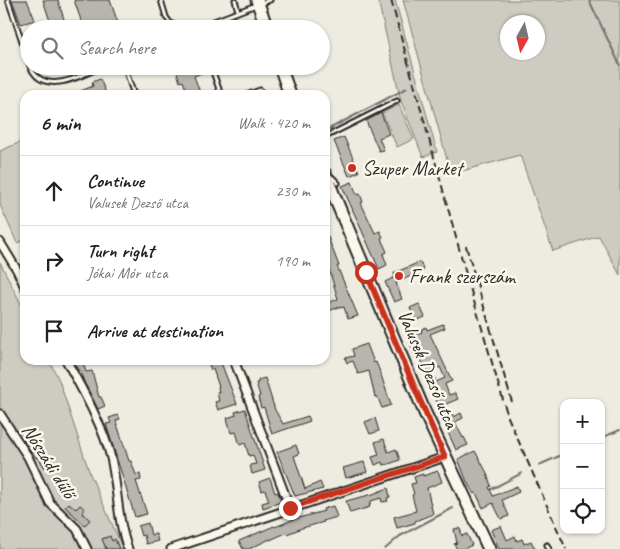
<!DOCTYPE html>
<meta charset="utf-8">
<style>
body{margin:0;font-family:Caveat,sans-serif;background:#f6f6f6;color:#222}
.controls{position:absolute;right:15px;bottom:15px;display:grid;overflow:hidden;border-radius:10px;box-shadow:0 1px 4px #0004}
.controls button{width:45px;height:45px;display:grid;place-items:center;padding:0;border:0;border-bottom:1px solid #e0e0e0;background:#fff;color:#222;font:25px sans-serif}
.compass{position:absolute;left:500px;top:15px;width:45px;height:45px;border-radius:50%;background:#fff;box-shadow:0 1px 4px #0004;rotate:188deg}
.stop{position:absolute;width:15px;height:15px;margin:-11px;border:4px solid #c8321e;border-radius:50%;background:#fff}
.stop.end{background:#c8321e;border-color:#fff;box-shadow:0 1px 5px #0008}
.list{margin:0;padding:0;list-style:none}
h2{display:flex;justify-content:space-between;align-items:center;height:65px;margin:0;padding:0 20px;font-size:21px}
h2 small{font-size:16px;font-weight:400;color:#767676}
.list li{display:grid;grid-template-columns:32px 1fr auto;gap:15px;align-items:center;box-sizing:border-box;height:70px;padding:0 20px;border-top:1px solid #e0e0e0}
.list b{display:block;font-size:19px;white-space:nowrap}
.list p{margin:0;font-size:16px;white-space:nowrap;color:#767676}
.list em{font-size:16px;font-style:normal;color:#767676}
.icon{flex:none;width:28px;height:28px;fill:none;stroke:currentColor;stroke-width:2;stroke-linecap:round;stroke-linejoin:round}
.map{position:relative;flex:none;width:620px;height:549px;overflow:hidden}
.search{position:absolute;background:#fff;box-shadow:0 1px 4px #0004;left:20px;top:20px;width:310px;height:55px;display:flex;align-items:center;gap:12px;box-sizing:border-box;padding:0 18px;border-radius:28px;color:#767676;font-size:19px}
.panel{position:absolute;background:#fff;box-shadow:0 1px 4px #0004;left:20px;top:90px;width:310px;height:275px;border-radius:15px}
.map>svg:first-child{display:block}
.green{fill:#cecbc2;stroke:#7c7b76;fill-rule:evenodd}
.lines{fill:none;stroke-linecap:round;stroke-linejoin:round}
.stream{stroke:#74726e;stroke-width:2}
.building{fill:#b8b5ae;stroke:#2b2b2b}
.service-casing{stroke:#2b2b2b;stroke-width:7}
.minor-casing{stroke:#2b2b2b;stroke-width:11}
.primary-casing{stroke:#2b2b2b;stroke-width:15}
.service{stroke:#fbf7ec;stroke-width:3}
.minor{stroke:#fbf7ec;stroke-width:7}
.primary{stroke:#fbf7ec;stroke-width:11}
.rail{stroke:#2b2b2b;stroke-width:2;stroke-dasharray:8 4;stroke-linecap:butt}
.route{stroke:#c8321e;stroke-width:6}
.poi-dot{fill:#c8321e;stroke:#fbf7ec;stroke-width:2}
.labels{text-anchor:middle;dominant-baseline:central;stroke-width:5;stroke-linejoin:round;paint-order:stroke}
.poi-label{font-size:20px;fill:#2b2b2b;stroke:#fbf7ec;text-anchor:start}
.street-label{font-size:20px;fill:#2b2b2b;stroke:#fbf7ec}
</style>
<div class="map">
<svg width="620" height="549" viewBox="0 0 620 549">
<rect width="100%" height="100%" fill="#eeebe0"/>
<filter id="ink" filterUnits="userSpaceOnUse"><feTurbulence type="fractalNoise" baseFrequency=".02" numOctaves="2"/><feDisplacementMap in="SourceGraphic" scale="10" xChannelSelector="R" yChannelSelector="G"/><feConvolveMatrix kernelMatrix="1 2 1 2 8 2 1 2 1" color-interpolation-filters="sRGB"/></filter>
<g filter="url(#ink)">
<path class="green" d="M 378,0 L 395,0 L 437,152 L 423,157 L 401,101 Z
M 403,0 L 620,0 L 620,275 L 599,236 L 553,251 L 520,155 L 451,174 ZM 508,22 L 538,22 L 538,52 L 508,52 Z
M 399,105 L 414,139 L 397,147 L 382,113 Z
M 25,140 L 25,240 L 17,243 L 0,205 L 0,151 Z
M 0,262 L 25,312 L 25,360 L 49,360 L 59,380 L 90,474 L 123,549 L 0,549 Z"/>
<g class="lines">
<path class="stream" d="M 589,0 L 620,65
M 325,131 L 407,88
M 601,438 L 620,430
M 539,465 L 564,454
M 488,491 L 522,473
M 385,549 L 400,536 L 453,508"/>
</g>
<path class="building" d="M 12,0 L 27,0 L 35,20 L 21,24 Z
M 43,0 L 58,0 L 67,29 L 30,29 L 50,21 Z
M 74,0 L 110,0 L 120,29 L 84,29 Z
M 175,66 L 202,66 L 204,72 L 194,76 L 201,95 L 188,95 L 183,81 L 180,82 Z
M 100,79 L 107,95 L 71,95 L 93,86 L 92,82 Z
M 381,113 L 389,134 L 379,138 L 384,150 L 379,151 L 366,121 Z
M 344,137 L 359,172 L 349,176 L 334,141 Z
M 352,182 L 357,195 L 360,194 L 363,202 L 361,203 L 375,233 L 380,231 L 383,237 L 381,238 L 387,252 L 383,254 L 387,265 L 379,269 L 342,186 Z
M 325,232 L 326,232 L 339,266 L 337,266 L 358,316 L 348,319 L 344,307 L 340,308 L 340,307 L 325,312 L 325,304 L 338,299 L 329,269 L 326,270 L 325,267 Z
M 420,262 L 424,270 L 396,283 L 402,299 L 394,302 L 385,282 L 395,277 L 394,273 Z
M 419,304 L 425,317 L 416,321 L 410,308 Z
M 443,324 L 445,328 L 430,334 L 452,381 L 445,384 L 449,395 L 455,393 L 458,399 L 439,407 L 432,390 L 430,391 L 426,382 L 434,377 L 436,382 L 445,378 L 440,367 L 428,373 L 420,358 L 417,360 L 409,341 L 413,339 L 411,336 L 422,332 L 421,330 L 426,327 L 427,330 Z
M 367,344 L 373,360 L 374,363 L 376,362 L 380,372 L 391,405 L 382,408 L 377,396 L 375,397 L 369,371 L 358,374 L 353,361 L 347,363 L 345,358 L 354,356 L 352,349 Z
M 78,360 L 82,360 L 86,372 L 92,371 L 99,397 L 101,397 L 105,406 L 98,409 L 84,382 L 80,370 L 78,370 L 76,367 L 74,361 Z
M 213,360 L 220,360 L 237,404 L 218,410 L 215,402 L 219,401 L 217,392 L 219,392 L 218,387 L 219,387 L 213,369 L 211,370 L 208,362 Z
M 265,378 L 275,410 L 283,424 L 308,416 L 310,421 L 272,434 L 264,407 L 261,408 L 258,397 L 260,396 L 256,383 L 259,382 L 258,380 Z
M 245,409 L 265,470 L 252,474 L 250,465 L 256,464 L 253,455 L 249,456 L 245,443 L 240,445 L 236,432 L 231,433 L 227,418 L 236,415 L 235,412 Z
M 461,413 L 463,418 L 455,422 L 463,438 L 464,437 L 468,445 L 456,450 L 442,419 L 452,414 L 454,417 Z
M 118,415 L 120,419 L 116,421 L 129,461 L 131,461 L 136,475 L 140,474 L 141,480 L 136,481 L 147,514 L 135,517 L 106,424 L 111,423 L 109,418 Z
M 375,418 L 379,431 L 370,434 L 365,422 Z
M 26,437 L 36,451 L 38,449 L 45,459 L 50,455 L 54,462 L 45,468 L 38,457 L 36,458 L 23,440 Z
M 384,439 L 388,452 L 396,449 L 400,460 L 389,464 L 383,465 L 382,462 L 375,465 L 372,457 L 379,455 L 375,442 Z
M 296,445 L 299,454 L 294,456 L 305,489 L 320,482 L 323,489 L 295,496 L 277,452 Z
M 475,451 L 487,473 L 491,486 L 489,487 L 493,496 L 517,486 L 519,492 L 502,500 L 509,516 L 501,519 L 493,503 L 483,508 L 476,493 L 474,494 L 467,482 L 458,459 Z
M 364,462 L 367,472 L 346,478 L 343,468 Z
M 438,471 L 442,482 L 427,488 L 433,514 L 415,521 L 415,523 L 397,528 L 394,517 L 416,511 L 412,495 L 414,494 L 411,484 L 416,483 L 414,477 L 423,474 L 423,476 Z
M 270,478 L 275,493 L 278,492 L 281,502 L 263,508 L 262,503 L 269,501 L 265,490 L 262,491 L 259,482 Z
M 388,488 L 390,497 L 387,498 L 388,501 L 382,502 L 381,498 L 371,501 L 371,503 L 369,504 L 370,507 L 350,513 L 346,501 L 373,494 Z
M 69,503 L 76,509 L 80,505 L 85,509 L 82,513 L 90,520 L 85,525 L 65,507 Z
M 333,506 L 337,517 L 323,521 L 324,522 L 302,528 L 287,534 L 286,533 L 270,540 L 270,539 L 249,549 L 243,549 L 239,541 L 274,526 L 275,527 L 292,520 L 324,511 L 323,509 Z
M 148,523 L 151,535 L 156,534 L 158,541 L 146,544 L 144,535 L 141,536 L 138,526 Z
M 501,526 L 507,540 L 515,536 L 517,541 L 522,539 L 524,544 L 531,541 L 535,549 L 499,549 L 491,530 Z
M 460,528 L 462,536 L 467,534 L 472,545 L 464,549 L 457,549 L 454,544 L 457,543 L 454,529 Z
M 110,536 L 112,541 L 115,539 L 119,549 L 106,549 L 102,539 Z"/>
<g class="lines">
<g class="service-casing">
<path id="service" d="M 8,0 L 29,62
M 161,0 L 166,17 L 171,24 C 179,28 189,25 198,27
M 235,0 L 238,11
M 262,3 L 270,0
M 193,29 L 256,5
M 30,66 C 43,98 83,75 103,66
M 124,66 L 134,95
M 211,66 L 221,95
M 246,95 L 260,90 L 261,95
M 325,137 L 397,101
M 332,177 L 338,183
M 547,545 L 549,549"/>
</g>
<g class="minor-casing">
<path id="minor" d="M 0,242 L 17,270 L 25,287
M 66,360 C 81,387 104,428 111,458 C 118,488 117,520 128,549
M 234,360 L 290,508
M 0,414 L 28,457 L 50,503 L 77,529 L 87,549
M 171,549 L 445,457"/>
</g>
<g class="primary-casing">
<path id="primary" d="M 257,0 L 267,29
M 280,66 L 290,95
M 325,174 L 425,413 L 489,549"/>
</g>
<use href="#service" class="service"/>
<use href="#minor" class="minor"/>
<use href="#primary" class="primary"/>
<path class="rail" d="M 391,0 L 466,274 L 508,417 L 566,549
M 466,246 L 512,402"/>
</g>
</g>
<g class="lines" filter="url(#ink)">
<path class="route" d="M 290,508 L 445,457 L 416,391 L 366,272"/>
</g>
<g class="poi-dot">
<circle cx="352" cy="168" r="5"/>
<circle cx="399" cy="276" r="5"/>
</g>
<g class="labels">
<g class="poi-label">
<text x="362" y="168">Szuper Market</text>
<text x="409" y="276">Frank szerszám</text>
</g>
<g class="street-label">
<text transform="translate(428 369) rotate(67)">Valusek Dezső utca</text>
<text transform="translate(49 461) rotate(58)">Nószádi dűlő</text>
</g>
</g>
</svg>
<div class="controls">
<button>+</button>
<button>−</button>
<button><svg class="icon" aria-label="locate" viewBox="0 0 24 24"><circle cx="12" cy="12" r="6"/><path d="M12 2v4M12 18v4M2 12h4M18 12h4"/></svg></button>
</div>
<svg class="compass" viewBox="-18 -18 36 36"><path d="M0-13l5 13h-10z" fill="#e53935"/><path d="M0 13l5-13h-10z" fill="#767676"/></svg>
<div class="stop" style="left:366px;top:272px"></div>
<div class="stop end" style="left:290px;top:508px"></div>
<div class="search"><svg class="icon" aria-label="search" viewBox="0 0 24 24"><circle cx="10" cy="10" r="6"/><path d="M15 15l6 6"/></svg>Search here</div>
<section class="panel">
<h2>6 min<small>Walk · 420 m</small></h2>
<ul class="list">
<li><svg class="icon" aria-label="ahead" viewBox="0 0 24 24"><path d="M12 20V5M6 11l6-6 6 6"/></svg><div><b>Continue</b><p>Valusek Dezső utca</p></div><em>230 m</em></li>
<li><svg class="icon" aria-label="right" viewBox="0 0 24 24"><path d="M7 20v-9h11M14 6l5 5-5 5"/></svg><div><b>Turn right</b><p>Jókai Mór utca</p></div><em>190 m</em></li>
<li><svg class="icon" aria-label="arrive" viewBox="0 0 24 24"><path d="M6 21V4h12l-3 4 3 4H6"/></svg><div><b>Arrive at destination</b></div></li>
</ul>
</section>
</div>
